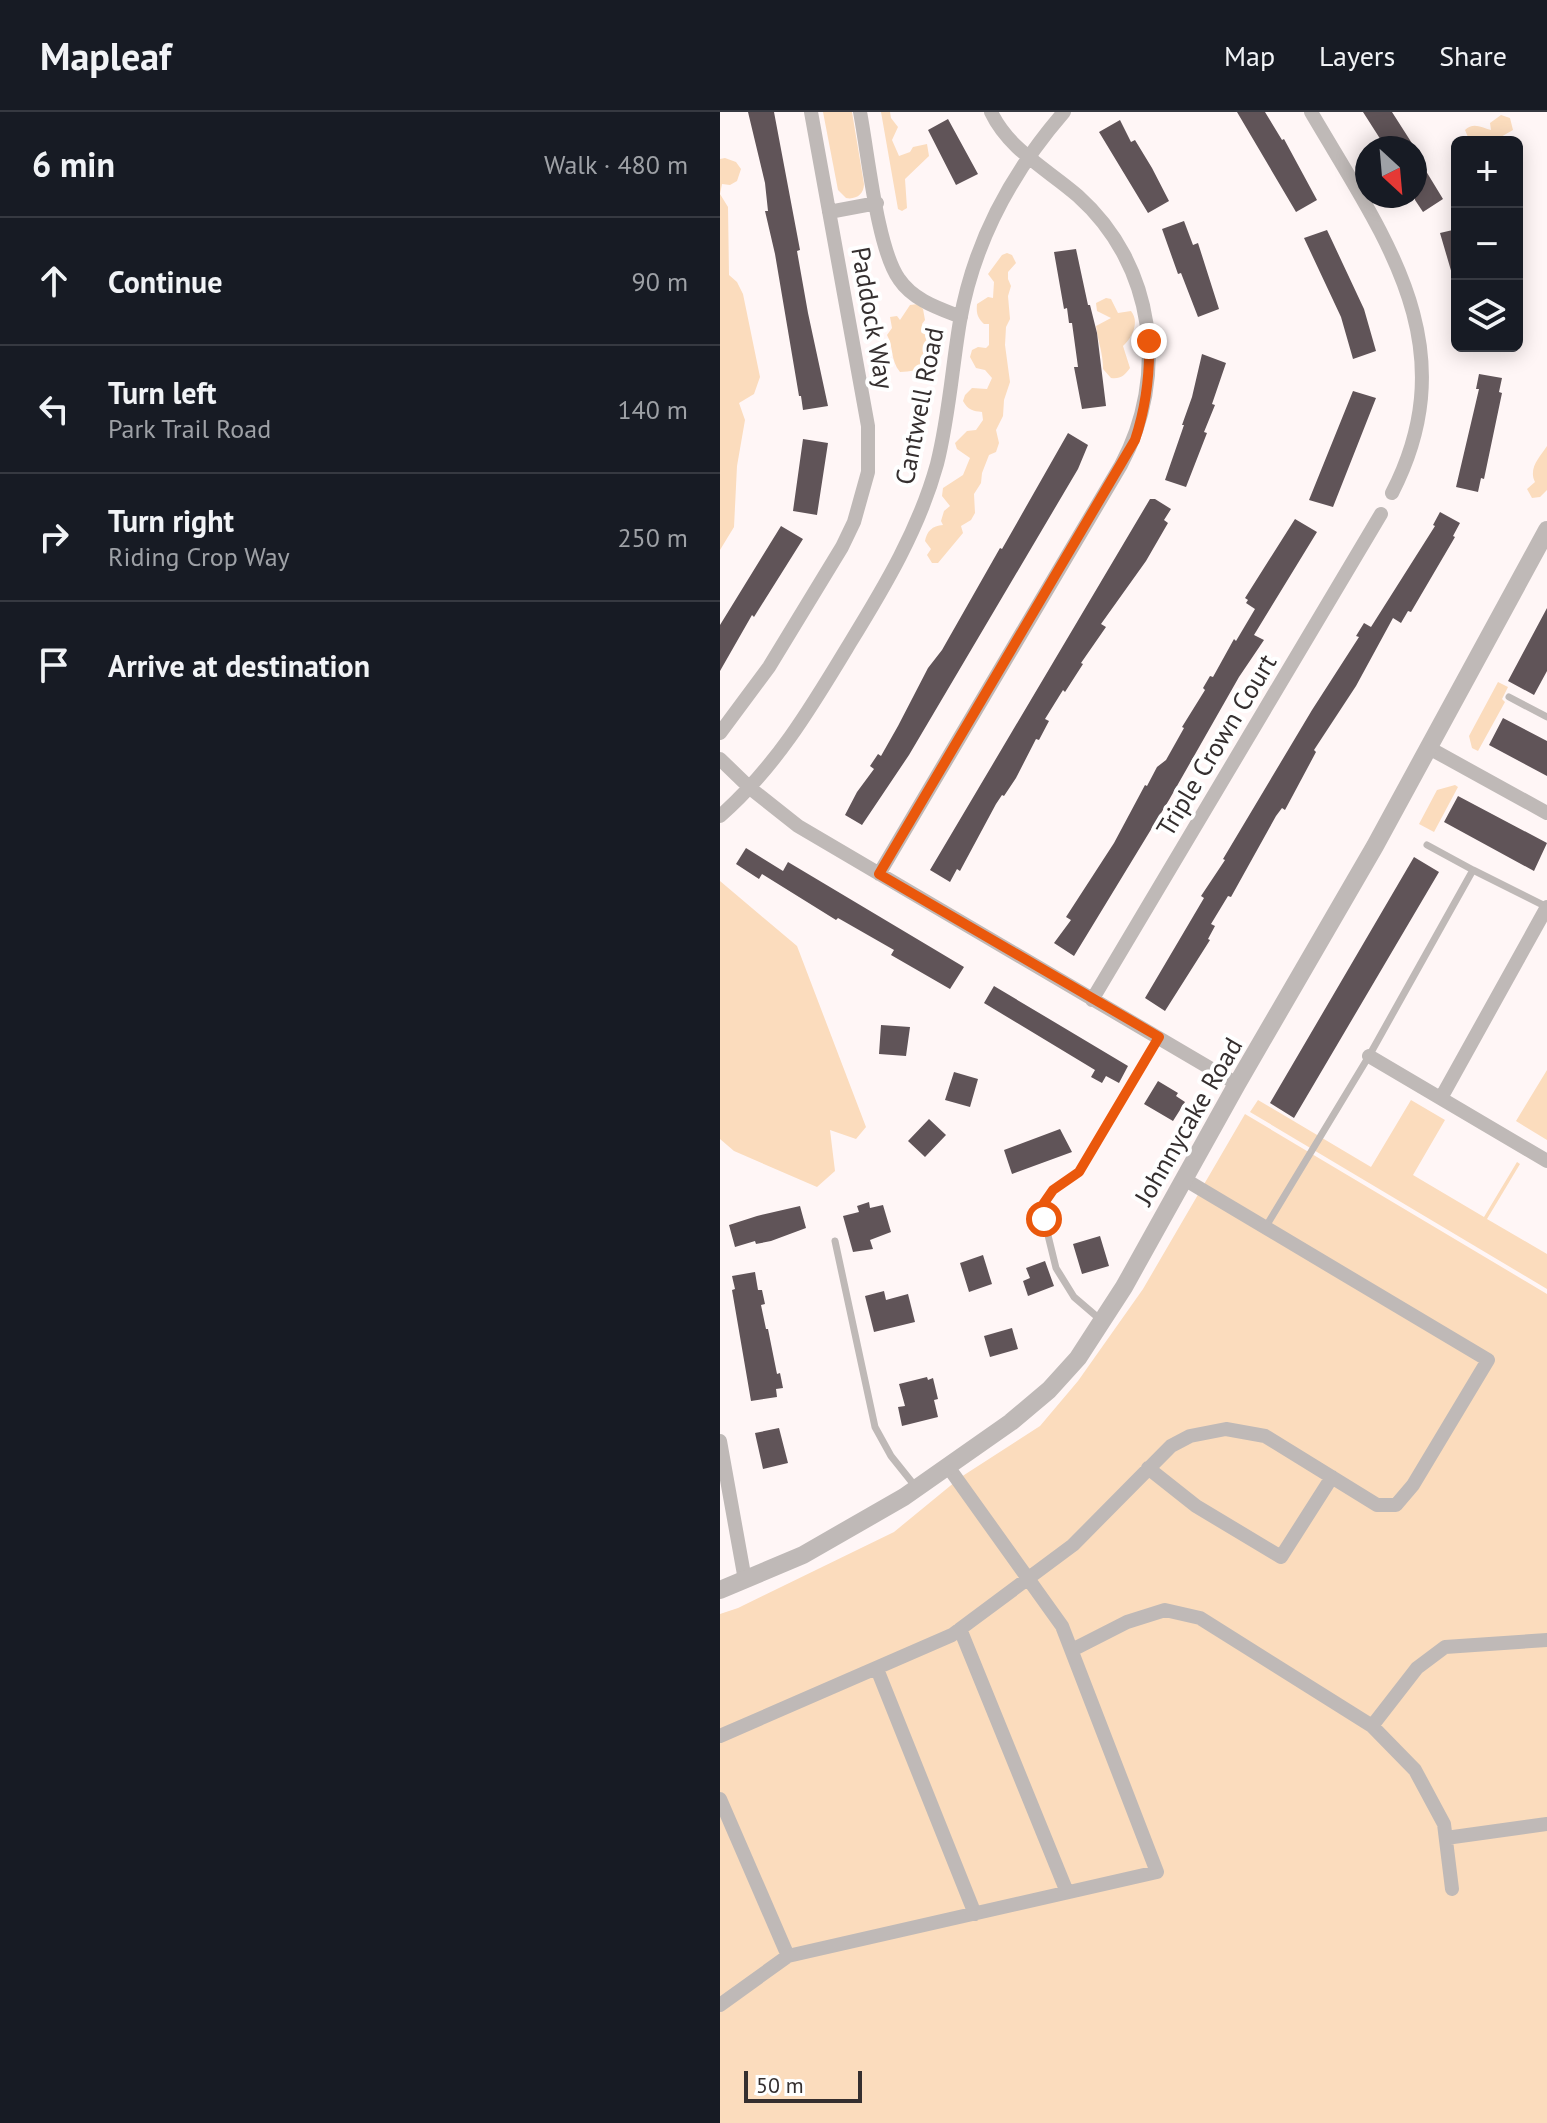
<!DOCTYPE html>
<meta charset="utf-8">
<style>
body{margin:0;font-family:"PT Sans",sans-serif;background:#242831;color:#f1f3f6}
.controls{position:absolute;right:24px;top:24px;display:grid;overflow:hidden;border-radius:12px;box-shadow:0 4px 20px #0003}
.controls button{width:72px;height:72px;display:grid;place-items:center;padding:0;border:0;border-bottom:2px solid #363941;background:#171b24;color:#f1f3f6;font:40px sans-serif}
.compass{position:absolute;left:635px;top:24px;width:72px;height:72px;border-radius:50%;background:#171b24;box-shadow:0 4px 20px #0003;rotate:154deg}
.scale{position:absolute;left:24px;bottom:20px;width:118px;box-sizing:border-box;padding-left:8px;border:4px solid #352f2f;border-top:0;font-size:22px;line-height:28px;white-space:nowrap;color:#352f2f;-webkit-text-stroke:6px #fff;paint-order:stroke}
.stop{position:absolute;width:24px;height:24px;margin:-18px;border:6px solid #ea580c;border-radius:50%;background:#fff}
.stop.end{background:#ea580c;border-color:#fff;box-shadow:0 2px 8px #0008}
.list{margin:0;padding:0;list-style:none}
h2{display:flex;justify-content:space-between;align-items:center;height:104px;margin:0;padding:0 32px;font-size:34px}
h2 small{font-size:26px;font-weight:400;color:#9ea1a6}
.list li{display:grid;grid-template-columns:52px 1fr auto;gap:24px;align-items:center;box-sizing:border-box;height:128px;padding:0 32px;border-top:2px solid #363941}
.list b{display:block;font-size:30px;white-space:nowrap}
.list p{margin:0;font-size:26px;white-space:nowrap;color:#9ea1a6}
.list em{font-size:26px;font-style:normal;color:#9ea1a6}
.icon{flex:none;width:44px;height:44px;fill:none;stroke:currentColor;stroke-width:2;stroke-linecap:round;stroke-linejoin:round}
.map{position:relative;flex:none;width:827px;height:2011px;overflow:hidden}
header{display:flex;align-items:center;gap:48px;box-sizing:border-box;height:112px;padding:0 40px;background:#171b24;border-bottom:2px solid #363941}
header strong{font-size:38px}
nav{display:flex;gap:44px;margin-inline-start:auto;font-size:28px}
main{display:flex}
aside{flex:1;background:#171b24}
.map>svg:first-child{display:block}
.green{fill:#fbdcbd}
.building{fill:#605458}
.lines{fill:none;stroke-linecap:round;stroke-linejoin:round}
.service{stroke:#bfb9b7;stroke-width:7}
.minor{stroke:#bfb9b7;stroke-width:14}
.tertiary{stroke:#bfb9b7;stroke-width:18}
.route{stroke:#ea580c;stroke-width:10}
.labels{text-anchor:middle;dominant-baseline:central;stroke-width:8;stroke-linejoin:round;paint-order:stroke}
.street-label{font-size:26px;fill:#352f2f;stroke:#fff}
</style>
<header>
<strong>Mapleaf</strong>
<nav><a>Map</a><a>Layers</a><a>Share</a></nav>
</header>
<main>
<aside>
<h2>6 min<small>Walk · 480 m</small></h2>
<ul class="list">
<li><svg class="icon" aria-label="ahead" viewBox="0 0 24 24"><path d="M12 20V5M6 11l6-6 6 6"/></svg><div><b>Continue</b></div><em>90 m</em></li>
<li><svg class="icon" aria-label="left" viewBox="0 0 24 24"><path d="M17 20v-9H6M10 6l-5 5 5 5"/></svg><div><b>Turn left</b><p>Park Trail Road</p></div><em>140 m</em></li>
<li><svg class="icon" aria-label="right" viewBox="0 0 24 24"><path d="M7 20v-9h11M14 6l5 5-5 5"/></svg><div><b>Turn right</b><p>Riding Crop Way</p></div><em>250 m</em></li>
<li><svg class="icon" aria-label="arrive" viewBox="0 0 24 24"><path d="M6 21V4h12l-3 4 3 4H6"/></svg><div><b>Arrive at destination</b></div></li>
</ul>
</aside>
<div class="map">
<svg width="827" height="2011" viewBox="0 0 827 2011">
<rect width="100%" height="100%" fill="#fff6f6"/>
<path class="green" d="M 103,0 L 132,0 L 144,72 C 144,82 136,88 126,86 L 118,78 Z
M 161,0 L 170,0 L 171,6 L 178,15 L 172,28 L 179,44 L 190,40 L 193,35 L 207,32 L 209,44 L 185,67 L 187,96 L 182,99 L 178,97 Z
M 781,3 L 790,6 L 793,18 L 779,26 L 778,30 L 750,30 L 745,18 C 753,10 761,15 771,18 L 770,11 Z
M 5,46 L 16,50 L 21,57 L 17,69 L 10,73 L 2,72 L 0,82 L 8,95 L 9,163 L 17,170 L 23,182 L 40,265 L 34,282 L 19,291 L 25,308 L 17,354 L 14,415 L 0,438 L 0,47 Z
M 287,141 L 292,143 L 296,151 L 288,160 L 288,167 L 291,174 L 288,184 L 290,207 L 286,215 L 285,233 L 290,270 L 284,288 L 283,304 L 276,318 L 279,331 L 276,340 L 269,343 L 262,361 L 261,371 L 254,382 L 255,401 L 251,408 L 241,414 L 243,421 L 218,451 L 212,451 L 207,443 L 211,437 L 205,429 C 207,419 212,414 223,413 L 221,409 L 224,399 L 230,394 L 222,384 L 223,376 L 243,363 L 250,346 L 237,337 L 235,331 L 247,319 L 256,318 L 263,308 L 262,300 C 253,299 248,298 243,289 L 245,283 L 252,276 L 267,277 L 272,266 L 265,258 L 256,256 L 250,245 L 252,238 L 258,235 L 266,236 L 269,233 L 269,212 L 264,212 C 258,206 256,202 257,192 L 268,185 L 273,186 L 274,170 L 268,162 L 282,143 Z
M 386,186 L 391,187 L 398,201 L 411,199 C 420,210 412,226 403,234 L 410,256 C 404,264 401,267 391,266 L 383,257 C 383,241 378,230 376,214 L 391,206 L 377,199 L 376,191 Z
M 198,192 L 203,197 L 205,208 L 202,212 L 208,234 L 204,241 L 205,250 C 197,260 191,259 180,260 C 170,248 174,235 167,223 L 172,216 L 170,205 L 177,204 L 180,208 L 190,193 Z
M 827,334 L 827,378 L 820,385 L 812,386 L 807,377 L 815,370 C 808,356 820,345 827,334 Z
M 778,570 L 788,575 L 782,587 L 785,590 L 758,639 L 752,636 L 749,624 Z
M 735,673 L 738,675 L 714,720 L 699,712 L 717,678 Z
M 0,769 L 77,834 L 146,1015 L 136,1027 L 110,1018 L 115,1059 L 97,1075 L 14,1039 L 0,1027 Z
M 827,958 L 827,1028 L 796,1009 Z
M 538,988 L 651,1055 L 691,988 L 725,1008 L 693,1063 L 764,1105 L 797,1050 L 800,1052 L 767,1107 L 827,1142 L 827,1177 L 530,1000 Z
M 525,1002 L 827,1182 L 827,2011 L 0,2011 L 0,1502 L 18,1496 L 174,1420 L 241,1365 L 320,1314 L 358,1269 L 423,1177 Z"/>
<path class="building" d="M 28,0 L 54,0 L 80,138 L 77,139 L 88,201 L 108,294 L 83,298 L 81,284 L 79,284 L 55,142 L 45,99 L 48,99 L 45,71 Z
M 517,0 L 545,0 L 562,28 L 564,27 L 597,88 L 576,100 Z
M 643,0 L 672,0 L 695,36 L 666,36 Z
M 228,7 L 258,62 L 236,73 L 208,18 Z
M 400,8 L 411,30 L 415,28 L 432,56 L 449,89 L 428,101 L 379,20 Z
M 695,41 L 723,87 L 703,100 L 695,88 Z
M 464,109 L 473,133 L 478,131 L 499,197 L 478,205 L 461,161 L 458,162 L 442,117 Z
M 737,117 L 737,161 L 732,162 L 720,121 Z
M 607,118 L 644,197 L 656,239 L 633,247 L 621,205 L 584,126 Z
M 356,137 L 368,193 L 370,193 L 377,221 L 386,294 L 362,297 L 354,255 L 358,255 L 352,211 L 349,211 L 347,196 L 344,197 L 334,140 Z
M 482,242 L 506,251 L 492,292 L 495,293 L 484,320 L 487,321 L 466,375 L 445,368 L 464,313 L 462,313 L 472,285 Z
M 759,262 L 782,266 L 779,280 L 782,281 L 764,367 L 761,366 L 758,380 L 736,375 L 759,277 L 756,277 Z
M 633,279 L 656,286 L 613,395 L 589,388 Z
M 348,321 L 368,333 L 358,357 L 189,643 L 142,713 L 125,703 L 137,680 L 154,657 L 150,654 L 158,642 L 161,644 L 178,614 L 208,556 L 222,538 L 280,436 L 282,437 Z
M 83,327 L 108,331 L 97,403 L 73,399 Z
M 430,387 L 435,387 L 451,397 L 444,408 L 448,411 L 426,449 L 381,512 L 386,515 L 361,551 L 363,552 L 345,580 L 343,578 L 325,607 L 329,609 L 319,628 L 316,627 L 296,666 L 284,684 L 282,683 L 276,692 L 240,759 L 237,757 L 230,770 L 210,758 Z
M 720,400 L 740,411 L 733,424 L 735,425 L 691,500 L 688,499 L 681,511 L 673,506 L 636,574 L 594,638 L 596,640 L 565,698 L 562,696 L 556,704 L 511,785 L 508,784 L 491,812 L 495,814 L 488,827 L 490,828 L 445,899 L 425,886 L 484,786 L 481,784 L 505,748 L 503,747 L 592,598 L 639,525 L 636,524 L 644,511 L 651,515 L 715,414 L 713,413 Z
M 575,407 L 597,420 L 534,523 L 544,528 L 519,565 L 449,688 L 354,844 L 334,831 L 351,808 L 346,805 L 394,731 L 425,673 L 427,674 L 437,655 L 446,648 L 464,616 L 462,615 L 485,578 L 483,576 L 490,564 L 493,565 L 514,527 L 516,529 L 535,497 L 526,491 L 528,488 L 525,486 Z
M 61,414 L 83,427 L 34,505 L 32,503 L 0,559 L 0,513 Z
M 827,496 L 827,559 L 814,583 L 788,569 Z
M 783,606 L 827,629 L 827,664 L 769,633 Z
M 738,684 L 827,731 L 814,759 L 724,710 Z
M 26,736 L 63,759 L 68,750 L 244,855 L 230,877 L 171,843 L 174,838 L 118,806 L 116,808 L 42,762 L 39,767 L 16,752 Z
M 694,745 L 719,760 L 574,1006 L 550,991 Z
M 274,874 L 408,954 L 399,971 L 386,964 L 382,971 L 371,965 L 375,958 L 264,891 Z
M 161,913 L 190,915 L 186,944 L 159,942 Z
M 234,960 L 258,967 L 250,995 L 225,988 Z
M 438,969 L 458,981 L 456,984 L 465,990 L 453,1009 L 424,992 Z
M 209,1007 L 226,1023 L 205,1045 L 188,1029 Z
M 340,1017 L 352,1040 L 292,1062 L 284,1038 Z
M 149,1090 L 150,1096 L 163,1093 L 171,1120 L 150,1128 L 153,1137 L 133,1140 L 123,1104 L 139,1100 L 137,1094 Z
M 80,1094 L 86,1116 L 51,1129 L 36,1132 L 35,1129 L 15,1135 L 9,1113 L 37,1104 Z
M 380,1124 L 389,1154 L 362,1162 L 353,1132 Z
M 263,1143 L 272,1172 L 249,1180 L 240,1151 Z
M 325,1149 L 334,1174 L 308,1184 L 303,1169 L 310,1166 L 306,1156 Z
M 35,1160 L 38,1178 L 42,1178 L 45,1192 L 41,1193 L 46,1217 L 48,1217 L 57,1262 L 60,1261 L 63,1276 L 56,1277 L 57,1285 L 31,1289 L 12,1178 L 15,1177 L 12,1164 Z
M 164,1179 L 166,1188 L 188,1182 L 195,1210 L 154,1220 L 145,1184 Z
M 292,1216 L 298,1237 L 270,1245 L 264,1224 Z
M 207,1265 L 208,1268 L 213,1266 L 218,1287 L 214,1288 L 218,1305 L 182,1314 L 178,1295 L 185,1294 L 179,1272 Z
M 59,1316 L 68,1351 L 43,1357 L 35,1321 Z"/>
<g class="lines">
<path class="service" d="M 789,585 L 827,605
M 707,733 L 753,758
M 545,1116 L 649,944 L 753,758 L 827,795
M 115,1129 L 155,1315 L 171,1344 L 195,1374
M 382,1209 L 354,1185 L 336,1156 L 324,1107 L 324,1091 L 333,1078 L 359,1060 L 439,925"/>
<path class="minor" d="M 140,0 C 148,41 157,136 179,167 C 193,188 218,196 241,205
M 591,0 C 664,125 748,233 672,381
M 109,100 L 157,91
M 0,621 L 49,555 L 122,435 L 134,410 L 148,360 L 148,314 L 91,0
M 709,636 L 827,701
M 0,647 L 30,676 L 78,714 L 517,972
M 0,704 C 56,655 92,594 130,531 C 165,474 199,417 217,352 C 229,305 232,256 240,209 C 254,130 292,60 344,0
M 159,762 L 401,353 C 449,264 435,153 358,84 C 327,57 289,38 271,0
M 372,888 L 661,402
M 649,944 L 827,1049
M 721,986 L 827,795
M 0,1329 L 25,1468
M 428,1356 L 476,1394 L 561,1445 L 612,1365
M 240,1517 L 347,1780
M 352,1538 L 407,1510 L 445,1498 L 480,1506 L 652,1614 L 695,1658 L 724,1712 L 732,1777
M 157,1557 L 255,1802
M 652,1614 L 697,1556 L 725,1535 L 827,1528
M 0,1624 L 232,1523 L 353,1433 L 451,1334 L 470,1324 L 506,1317 L 545,1324 L 657,1393 L 676,1393 L 693,1373 L 768,1248 L 464,1067
M 0,1687 L 68,1844 L 437,1760 L 342,1514 L 229,1356
M 726,1726 L 827,1712
M 0,1893 L 68,1844"/>
<path class="tertiary" d="M 0,1478 L 83,1443 L 184,1385 L 291,1310 L 329,1278 L 358,1246 L 404,1175 L 517,972 L 655,734 L 827,418"/>
</g>
<g class="lines">
<path class="route" d="M 324,1107 L 324,1091 L 333,1078 L 359,1060 L 439,925 L 159,762 L 415,328 C 426,295 430,265 429,229"/>
</g>
<g class="labels">
<g class="street-label">
<text transform="translate(153 206) rotate(80)">Paddock Way</text>
<text transform="translate(199 294) rotate(-79)">Cantwell Road</text>
<text transform="translate(496 633) rotate(-59)">Triple Crown Court</text>
<text transform="translate(468 1009) rotate(-60)">Johnnycake Road</text>
</g>
</g>
</svg>
<div class="controls">
<button>+</button>
<button>−</button>
<button><svg class="icon" aria-label="layers" viewBox="0 0 24 24"><path d="M12 4l9 5-9 5-9-5zM3 14l9 5 9-5"/></svg></button>
</div>
<svg class="compass" viewBox="-18 -18 36 36"><path d="M0-13l5 13h-10z" fill="#e53935"/><path d="M0 13l5-13h-10z" fill="#9ea1a6"/></svg>
<div class="scale">50 m</div>
<div class="stop" style="left:324px;top:1107px"></div>
<div class="stop end" style="left:429px;top:229px"></div>
</div>
</main>
